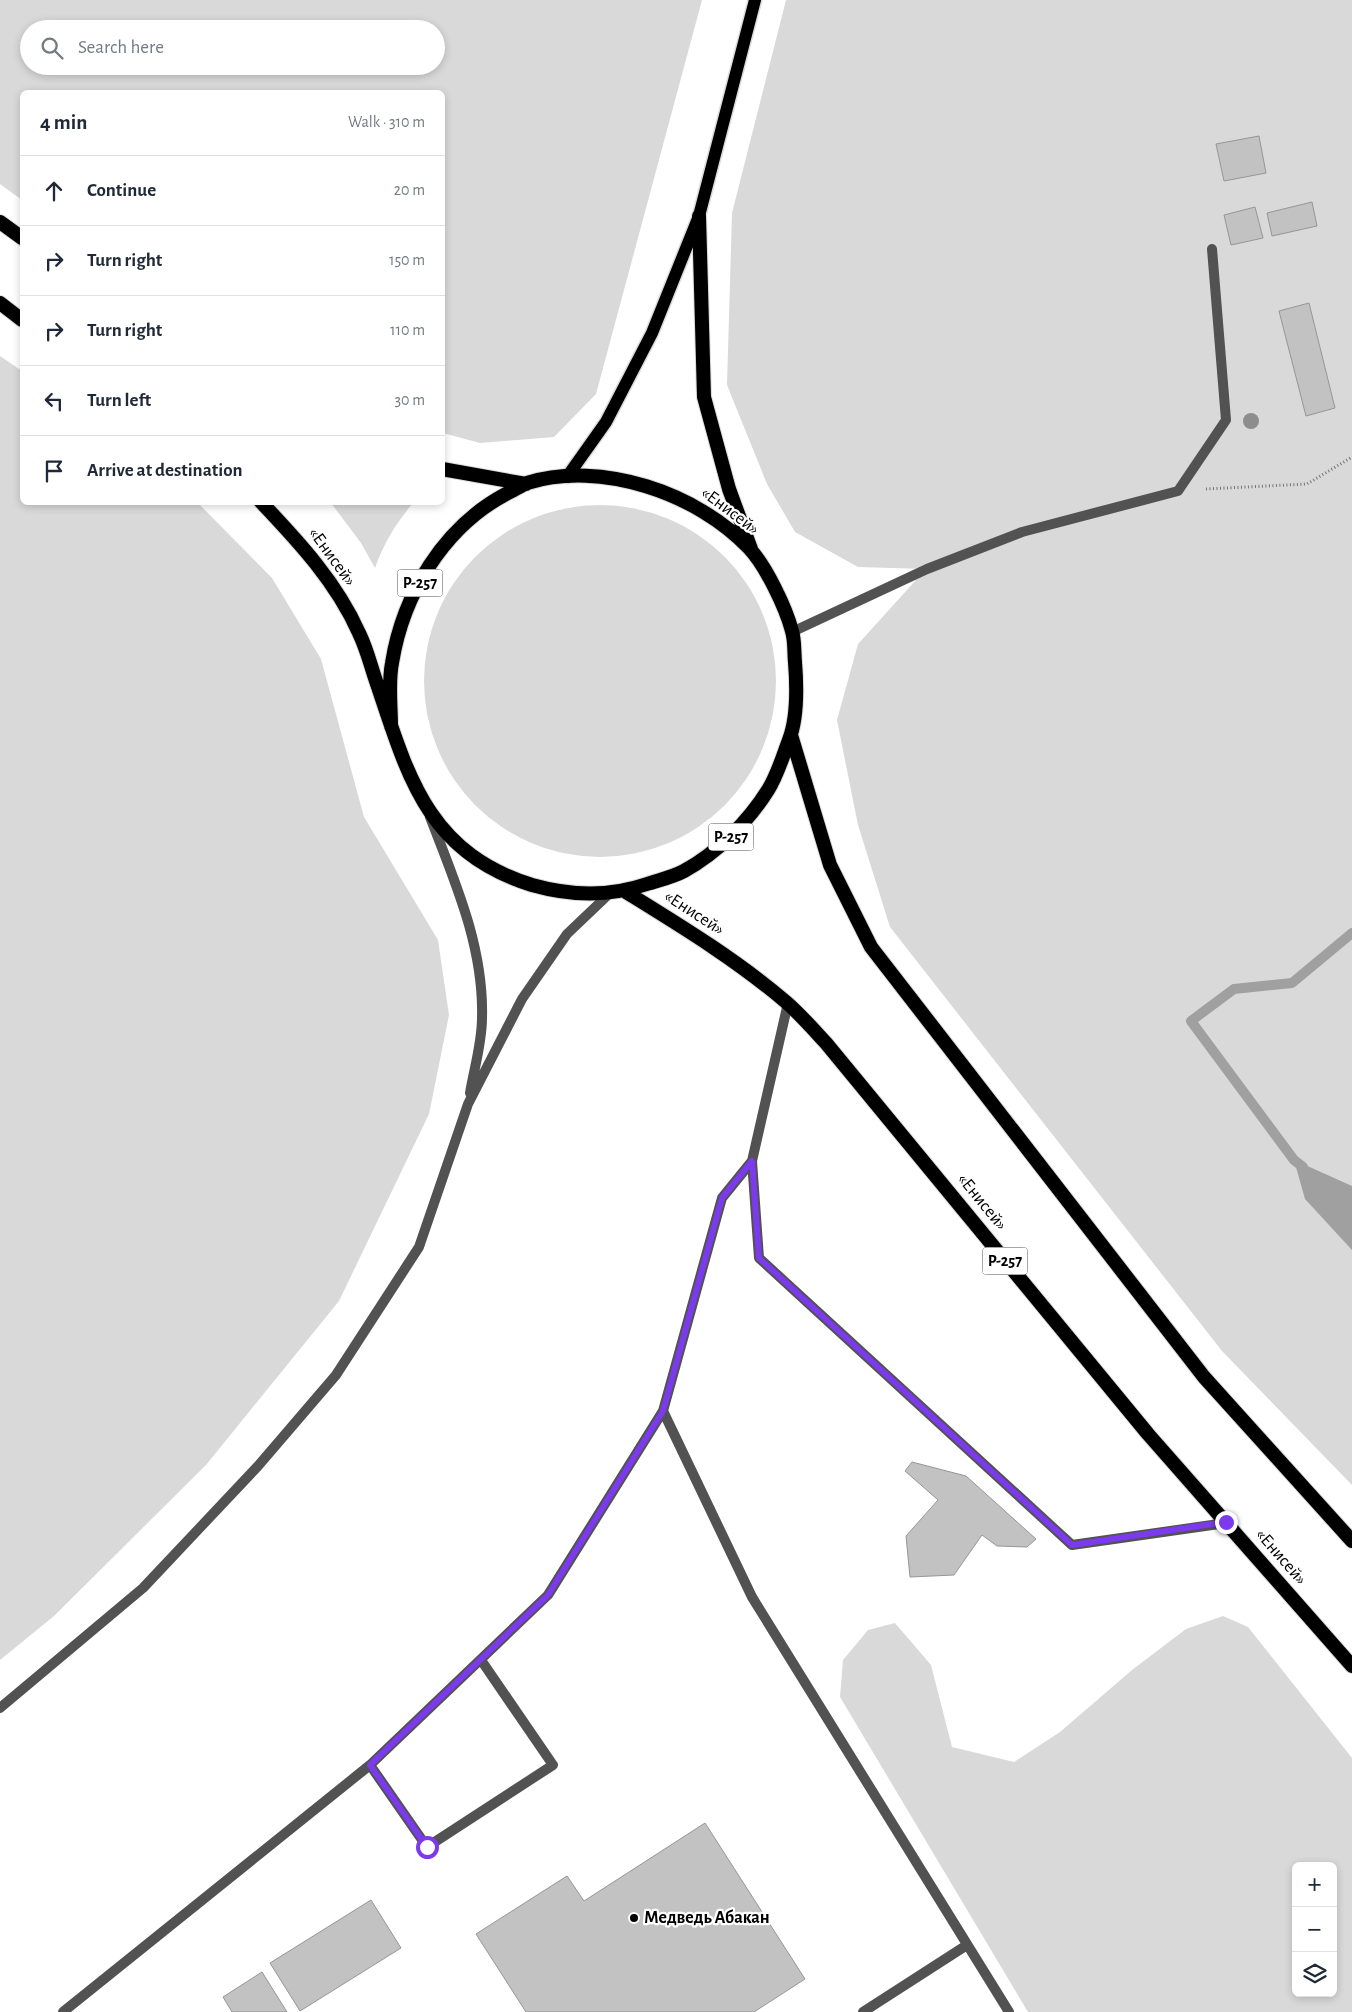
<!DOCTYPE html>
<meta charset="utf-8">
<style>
body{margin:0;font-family:"Alegreya Sans",sans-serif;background:#f6f6f7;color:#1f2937}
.controls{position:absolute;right:15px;bottom:15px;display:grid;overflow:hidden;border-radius:8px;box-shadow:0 2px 8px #0003}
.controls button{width:45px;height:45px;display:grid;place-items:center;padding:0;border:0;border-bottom:1px solid #e0e1e3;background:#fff;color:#1f2937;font:25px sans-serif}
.stop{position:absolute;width:15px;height:15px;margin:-11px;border:4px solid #7c3aed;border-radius:50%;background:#fff}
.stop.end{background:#7c3aed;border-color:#fff;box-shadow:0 1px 5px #0008}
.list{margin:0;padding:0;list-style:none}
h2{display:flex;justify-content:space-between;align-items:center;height:65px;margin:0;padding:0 20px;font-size:21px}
h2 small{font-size:16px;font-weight:400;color:#747a83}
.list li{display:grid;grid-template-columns:32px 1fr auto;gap:15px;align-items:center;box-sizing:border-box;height:70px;padding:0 20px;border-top:1px solid #e0e1e3}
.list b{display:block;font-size:19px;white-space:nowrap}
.list em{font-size:16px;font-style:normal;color:#747a83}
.icon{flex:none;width:28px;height:28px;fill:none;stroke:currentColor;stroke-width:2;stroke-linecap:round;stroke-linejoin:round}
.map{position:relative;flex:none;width:1352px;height:2012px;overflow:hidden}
.search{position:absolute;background:#fff;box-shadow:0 2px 8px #0003;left:20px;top:20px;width:425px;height:55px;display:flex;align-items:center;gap:12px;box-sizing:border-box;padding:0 18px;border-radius:28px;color:#747a83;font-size:19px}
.panel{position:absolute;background:#fff;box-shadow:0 2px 8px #0003;left:20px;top:90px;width:425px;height:415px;border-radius:8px}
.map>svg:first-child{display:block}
.green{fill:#d9d9d9;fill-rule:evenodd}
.water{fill:#a0a0a0}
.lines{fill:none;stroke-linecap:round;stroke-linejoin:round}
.stream{stroke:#a0a0a0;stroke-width:10}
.building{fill:#c2c2c2;stroke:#969696}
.primary-casing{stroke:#dbdbdb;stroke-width:15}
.trunk-casing{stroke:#dbdbdb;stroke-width:16}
.path{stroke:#747474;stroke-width:3;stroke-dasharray:1 2.5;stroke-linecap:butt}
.service{stroke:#525252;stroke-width:10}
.tertiary{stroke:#525252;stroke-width:10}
.primary{stroke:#000;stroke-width:12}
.trunk{stroke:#000;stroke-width:14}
.tree{fill:#8d8d8d}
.route{stroke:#7c3aed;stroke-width:6}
.poi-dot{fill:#000;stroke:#fff;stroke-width:2}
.labels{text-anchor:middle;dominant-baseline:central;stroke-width:4.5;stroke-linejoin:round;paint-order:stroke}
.shield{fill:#fff;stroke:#4c4c4c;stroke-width:1}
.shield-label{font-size:16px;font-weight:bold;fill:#000}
.street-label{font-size:18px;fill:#000;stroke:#fff}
.poi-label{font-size:18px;font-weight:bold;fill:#000;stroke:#fff;text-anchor:start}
</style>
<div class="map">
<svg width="1352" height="2012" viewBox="0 0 1352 2012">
<rect width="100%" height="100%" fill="#fff"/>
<path class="green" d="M 0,0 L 702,0 L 596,394 L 554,437 L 480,443 L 443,433 L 442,92 L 22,92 L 22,200 L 0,184 ZM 29,29 L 436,29 L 436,66 L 29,66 Z
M 786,0 L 1352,0 L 1352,1485 L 1222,1351 L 890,927 L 858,825 L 837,720 L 858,644 L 926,569 L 858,567 L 795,532 L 767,484 L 727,385 L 732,213 Z
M 0,356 L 22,371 L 22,502 L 198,503 L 272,578 L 321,659 L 364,817 L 438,940 L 449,1015 L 429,1114 L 339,1301 L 206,1465 L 54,1616 L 0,1660 Z
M 331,503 L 413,503 C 396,523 384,543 375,568 L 361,543 Z
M424 681a176 176 0 1 1 352 0a176 176 0 1 1-352 0Z
M 1223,1616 L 1248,1627 L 1352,1758 L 1352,2012 L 1028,2012 L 840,1697 L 843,1660 L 868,1630 L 895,1623 L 931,1665 L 952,1747 L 1014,1762 L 1060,1732 L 1132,1670 L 1186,1629 ZM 1296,1866 L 1333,1866 L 1333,1993 L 1296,1993 Z"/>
<path class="water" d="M 1294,1160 L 1352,1186 L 1352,1250 L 1305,1199 Z"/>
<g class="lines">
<path class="stream" d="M 1303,1167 L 1294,1160 L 1191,1021 L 1234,989 L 1292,983 L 1352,933"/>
</g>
<path class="building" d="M 1259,136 L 1266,173 L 1224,181 L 1216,144 Z
M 1312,202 L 1317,226 L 1272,236 L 1267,213 Z
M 1255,207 L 1263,238 L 1231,245 L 1224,215 Z
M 1309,303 L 1335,408 L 1306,416 L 1279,311 Z
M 912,1462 L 966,1476 L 1036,1539 L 1027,1547 L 997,1546 L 982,1535 L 954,1575 L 910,1577 L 906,1536 L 938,1500 L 905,1471 Z
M 705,1823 L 805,1979 L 754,2012 L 526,2012 L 476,1934 L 567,1876 L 584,1901 Z
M 371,1900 L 401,1948 L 300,2011 L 270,1963 Z
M 262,1972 L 287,2012 L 232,2012 L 223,1997 Z"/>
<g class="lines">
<g class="primary-casing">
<path id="primary" d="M 567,477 L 606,422 L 652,333 L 699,216 L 755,0"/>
</g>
<g class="trunk-casing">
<path id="trunk" d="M 699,216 L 704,397 L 729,489 L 751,549
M 0,222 L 22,238
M 0,303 L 22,320
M 442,469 L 526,484
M 261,502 C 299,542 337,583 359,633 C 366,647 370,663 375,678 C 407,772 425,852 532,885 C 571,896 609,897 647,884 C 659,880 673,877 684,871 C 717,853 748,822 768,790 C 777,776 783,756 789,740 C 798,717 797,687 795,662 C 794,652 795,641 792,631 C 786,608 766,566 749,548 C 697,493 601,460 527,483 C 520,486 513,491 506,494 C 444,527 403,594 392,663 C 388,683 391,706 391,726
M 791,735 L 830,865 L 871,947 L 1204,1377 L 1352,1541
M 626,892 C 681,926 737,960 786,1002 C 800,1014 813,1029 826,1043 L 1148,1434 L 1352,1666"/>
</g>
<path class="path" d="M 1206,489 L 1307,484 L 1352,457"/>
<path class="service" d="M 792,632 L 927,569 L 1022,532 L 1178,491 L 1226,420 L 1212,249
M 788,1003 L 752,1161 L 759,1258 L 1072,1545 L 1226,1523
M 663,1411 L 752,1597 L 1009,2012
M 370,1765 L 427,1847 L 553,1765 L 481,1660
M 63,2012 L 370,1765 L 548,1595 L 663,1411 L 722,1198 L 752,1161
M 863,2012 L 967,1945"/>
<path class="tertiary" d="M 430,817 C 455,882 484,947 482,1018 C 482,1043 474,1069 470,1093
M 0,1708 L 143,1588 L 258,1466 L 336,1375 L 419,1247 L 468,1104 L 522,999 L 567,934 L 609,894"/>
<use href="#primary" class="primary"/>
<use href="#trunk" class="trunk"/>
</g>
<circle class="tree" cx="1251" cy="421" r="8"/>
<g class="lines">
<path class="route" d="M 427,1847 L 370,1765 L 548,1595 L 663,1411 L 722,1198 L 752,1161 L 759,1258 L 1072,1545 L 1226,1522"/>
</g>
<circle class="poi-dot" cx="634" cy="1918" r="5"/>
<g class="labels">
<g class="shield">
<rect x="397.5" y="569.5" width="45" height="27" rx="4"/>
<rect x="708.5" y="823.5" width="45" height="27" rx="4"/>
<rect x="982.5" y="1247.5" width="45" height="27" rx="4"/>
</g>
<g class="shield-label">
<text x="420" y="583">Р-257</text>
<text x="731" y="837">Р-257</text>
<text x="1005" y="1261">Р-257</text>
</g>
<g class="street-label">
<text transform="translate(730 511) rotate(37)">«Енисей»</text>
<text transform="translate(332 557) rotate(54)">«Енисей»</text>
<text transform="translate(694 913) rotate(33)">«Енисей»</text>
<text transform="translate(982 1202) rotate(51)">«Енисей»</text>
<text transform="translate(1281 1557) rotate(49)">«Енисей»</text>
</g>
<g class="poi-label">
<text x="644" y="1918">Медведь Абакан</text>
</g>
</g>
</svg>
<div class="controls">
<button>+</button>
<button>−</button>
<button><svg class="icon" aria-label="layers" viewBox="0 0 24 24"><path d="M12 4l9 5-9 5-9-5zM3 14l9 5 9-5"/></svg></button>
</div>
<div class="stop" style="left:427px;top:1847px"></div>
<div class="stop end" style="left:1226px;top:1522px"></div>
<div class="search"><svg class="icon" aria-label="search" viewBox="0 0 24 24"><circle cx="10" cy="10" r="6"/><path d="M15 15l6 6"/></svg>Search here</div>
<section class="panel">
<h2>4 min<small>Walk · 310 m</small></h2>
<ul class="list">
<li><svg class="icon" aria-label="ahead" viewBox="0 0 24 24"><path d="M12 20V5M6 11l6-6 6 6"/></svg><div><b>Continue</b></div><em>20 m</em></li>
<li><svg class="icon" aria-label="right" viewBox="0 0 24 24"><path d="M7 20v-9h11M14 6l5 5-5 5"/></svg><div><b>Turn right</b></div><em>150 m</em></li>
<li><svg class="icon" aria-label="right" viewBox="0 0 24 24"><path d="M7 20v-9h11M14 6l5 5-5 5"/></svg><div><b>Turn right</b></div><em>110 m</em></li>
<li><svg class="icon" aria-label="left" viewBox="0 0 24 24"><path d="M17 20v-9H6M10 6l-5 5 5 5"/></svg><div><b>Turn left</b></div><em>30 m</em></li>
<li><svg class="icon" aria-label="arrive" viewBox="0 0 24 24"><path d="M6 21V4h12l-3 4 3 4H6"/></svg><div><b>Arrive at destination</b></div></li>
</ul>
</section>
</div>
